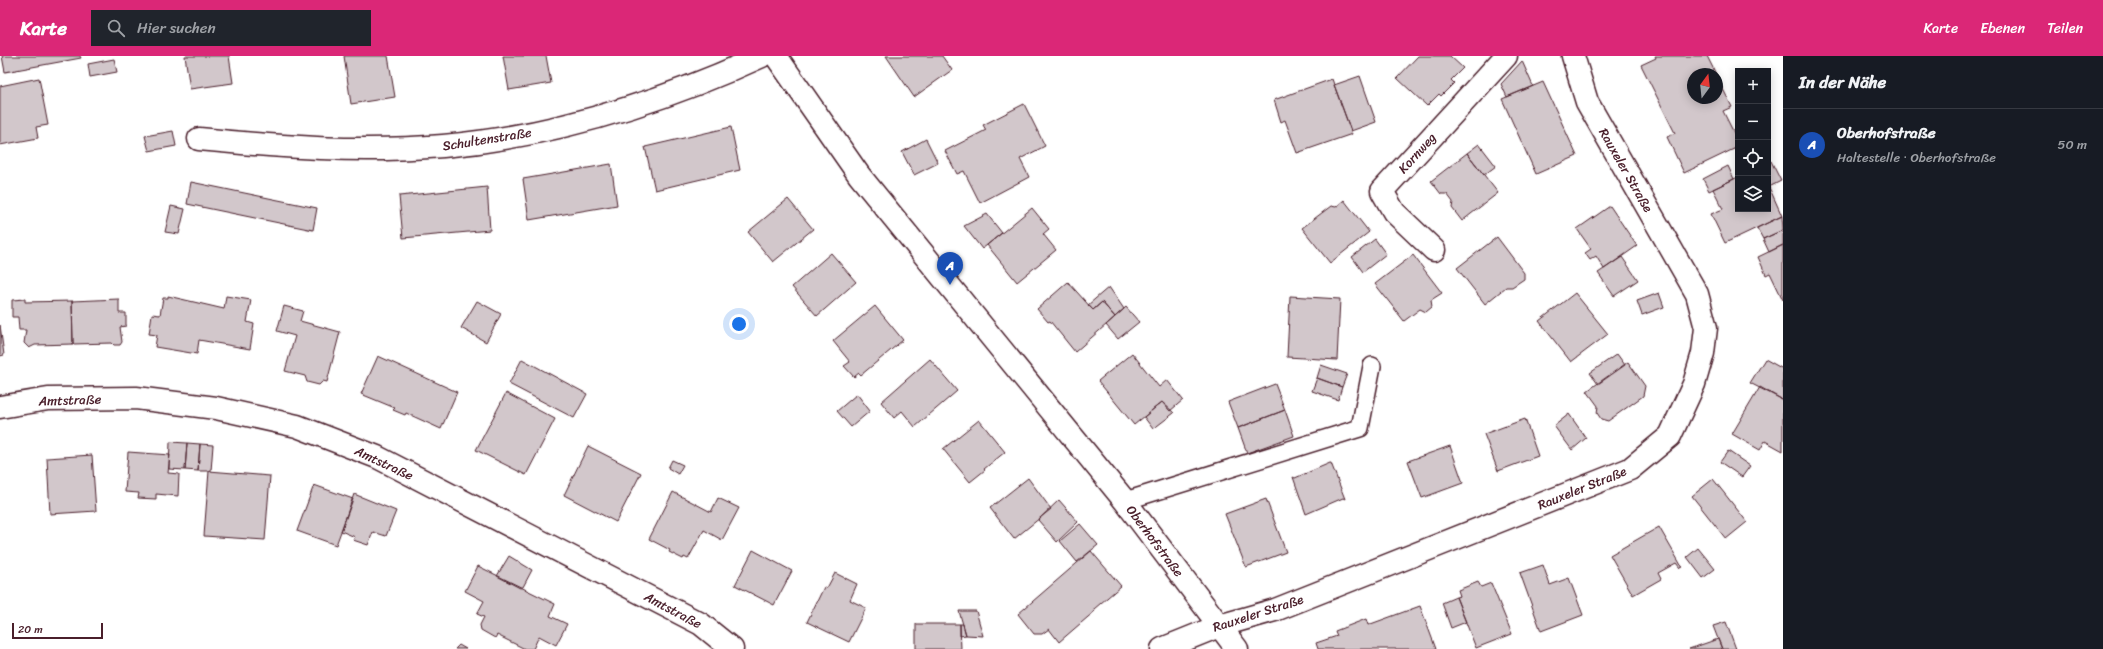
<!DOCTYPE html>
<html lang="de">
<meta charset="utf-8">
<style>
body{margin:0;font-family:Sriracha,sans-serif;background:#20242c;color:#f1f3f6}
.controls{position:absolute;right:12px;top:12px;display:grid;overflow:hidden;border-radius:0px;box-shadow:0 2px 10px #0003}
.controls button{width:36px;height:36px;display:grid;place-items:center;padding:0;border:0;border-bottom:1px solid #363941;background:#171b24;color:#f1f3f6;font:20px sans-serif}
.compass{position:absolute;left:1687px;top:12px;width:36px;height:36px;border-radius:50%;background:#171b24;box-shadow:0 2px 10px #0003;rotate:15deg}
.scale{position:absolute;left:12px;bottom:10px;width:91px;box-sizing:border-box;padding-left:4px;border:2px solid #4a1f2b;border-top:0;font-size:11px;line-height:14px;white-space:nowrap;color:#4a1f2b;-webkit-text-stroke:3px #fff;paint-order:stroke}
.you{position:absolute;left:739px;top:268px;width:14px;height:14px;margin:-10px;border:3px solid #fff;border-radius:50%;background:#1a73e8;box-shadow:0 0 0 6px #1a73e833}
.badge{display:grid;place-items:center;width:26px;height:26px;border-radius:50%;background:#db2777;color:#fff;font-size:13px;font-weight:700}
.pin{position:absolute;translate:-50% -33px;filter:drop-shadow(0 1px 2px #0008)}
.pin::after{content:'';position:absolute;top:21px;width:14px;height:12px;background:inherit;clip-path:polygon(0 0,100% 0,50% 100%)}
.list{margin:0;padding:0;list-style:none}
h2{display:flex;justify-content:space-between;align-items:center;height:52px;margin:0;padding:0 16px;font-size:17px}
h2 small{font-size:13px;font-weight:400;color:#9ea1a6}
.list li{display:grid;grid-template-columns:26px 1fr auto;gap:12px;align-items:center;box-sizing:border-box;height:72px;padding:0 16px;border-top:1px solid #363941}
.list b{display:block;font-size:15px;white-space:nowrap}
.list p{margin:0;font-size:13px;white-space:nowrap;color:#9ea1a6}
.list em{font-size:13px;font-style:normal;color:#9ea1a6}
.icon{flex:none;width:22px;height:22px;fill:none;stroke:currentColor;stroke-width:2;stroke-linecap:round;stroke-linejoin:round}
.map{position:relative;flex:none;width:1783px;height:593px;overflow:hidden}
header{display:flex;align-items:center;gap:24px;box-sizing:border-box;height:56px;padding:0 20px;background:#db2777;color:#fff}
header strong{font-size:19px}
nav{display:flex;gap:22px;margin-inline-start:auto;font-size:14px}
.search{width:280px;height:36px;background:#20242c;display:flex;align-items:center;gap:10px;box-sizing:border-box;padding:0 14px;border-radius:0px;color:#9ea1a6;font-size:15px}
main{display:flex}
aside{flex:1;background:#171b24}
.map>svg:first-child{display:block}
.building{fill:#d2c7cb;stroke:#4a1f2b}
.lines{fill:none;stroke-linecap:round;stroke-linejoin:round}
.lane-casing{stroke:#4a1f2b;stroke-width:20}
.street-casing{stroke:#4a1f2b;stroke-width:25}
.lane{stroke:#fff;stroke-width:17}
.street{stroke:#fff;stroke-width:22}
.labels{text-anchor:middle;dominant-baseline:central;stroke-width:3;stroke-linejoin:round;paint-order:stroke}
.street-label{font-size:13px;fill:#4a1f2b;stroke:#fff}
</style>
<header>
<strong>Karte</strong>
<div class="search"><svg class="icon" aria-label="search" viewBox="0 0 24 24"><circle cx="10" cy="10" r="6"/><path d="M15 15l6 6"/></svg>Hier suchen</div>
<nav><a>Karte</a><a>Ebenen</a><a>Teilen</a></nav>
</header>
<main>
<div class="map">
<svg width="1783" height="593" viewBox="0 0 1783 593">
<rect width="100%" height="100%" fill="#fff"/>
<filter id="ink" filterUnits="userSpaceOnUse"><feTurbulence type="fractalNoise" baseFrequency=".025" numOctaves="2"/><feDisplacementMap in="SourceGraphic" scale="8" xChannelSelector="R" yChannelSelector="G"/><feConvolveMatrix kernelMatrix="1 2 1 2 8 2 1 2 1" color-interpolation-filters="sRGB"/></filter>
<g filter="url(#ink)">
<path class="building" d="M 2,0 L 80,0 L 81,2 L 5,16 Z
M 185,0 L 229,0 L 233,27 L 190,33 Z
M 344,0 L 388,0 L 395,41 L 351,48 Z
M 503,0 L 546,0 L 551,27 L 509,34 Z
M 886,0 L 942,0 L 952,14 L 914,41 Z
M 1418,0 L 1450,0 L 1463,12 L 1451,24 L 1454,27 L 1441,40 L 1439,38 L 1427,50 L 1397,22 Z
M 1655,0 L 1707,0 L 1716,18 L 1693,18 L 1693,42 L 1717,42 L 1717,21 L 1732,51 L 1723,55 L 1738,85 L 1738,91 L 1684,117 L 1667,81 L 1675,77 L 1641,9 L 1656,2 Z
M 114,3 L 117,16 L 90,21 L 88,8 Z
M 1522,5 L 1533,30 L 1507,41 L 1501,28 Z
M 1360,20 L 1376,66 L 1351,75 L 1334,29 Z
M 39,22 L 48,69 L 36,71 L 38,82 L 0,89 L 0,30 Z
M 1332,23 L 1352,78 L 1297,97 L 1285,64 L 1281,66 L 1274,44 Z
M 1543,26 L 1577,100 L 1536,118 L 1502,43 Z
M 1024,48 L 1045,90 L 1020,103 L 1029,121 L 980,147 L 964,115 L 957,118 L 945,95 L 986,74 L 983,69 Z
M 731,71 L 740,114 L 655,134 L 645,91 Z
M 173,75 L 176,90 L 149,95 L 145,80 Z
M 926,83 L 938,107 L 914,119 L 902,96 Z
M 1479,88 L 1496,110 L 1484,119 L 1467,97 Z
M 1467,97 L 1498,137 L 1462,165 L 1452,152 L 1453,146 L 1447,138 L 1441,138 L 1431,125 Z
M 1771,105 L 1781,125 L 1769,131 L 1782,160 L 1725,187 L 1711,158 L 1723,153 L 1713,133 L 1738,121 L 1738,153 L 1768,153 L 1768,106 Z
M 611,108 L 617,149 L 529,164 L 523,123 Z
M 1728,110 L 1734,123 L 1709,135 L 1703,123 Z
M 191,126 L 317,152 L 313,174 L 187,148 Z
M 487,131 L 490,174 L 403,182 L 399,140 Z
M 788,143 L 813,173 L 773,206 L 748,176 Z
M 1344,144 L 1369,176 L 1330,207 L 1302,172 L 1331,150 L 1336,151 Z
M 171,150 L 185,153 L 179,178 L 165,176 Z
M 1610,150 L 1637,190 L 1604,213 L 1596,200 L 1590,204 L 1585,197 L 1591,193 L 1577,173 Z
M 1032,152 L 1049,173 L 1043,178 L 1056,194 L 1017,226 L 987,189 Z
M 987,158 L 1002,177 L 982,193 L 964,170 Z
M 1782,160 L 1783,174 L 1763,183 L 1757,172 Z
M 1783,174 L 1783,189 L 1769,196 L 1763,183 Z
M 1497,181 L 1524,217 L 1524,223 L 1512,231 L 1506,231 L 1485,248 L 1457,212 Z
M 1375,183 L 1386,198 L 1363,216 L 1352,201 Z
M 1783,189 L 1783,244 L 1770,217 L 1766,219 L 1758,201 Z
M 831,197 L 856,226 L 817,260 L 792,231 Z
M 1413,199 L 1442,237 L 1431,244 L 1432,251 L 1426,256 L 1420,253 L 1404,265 L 1375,228 Z
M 1622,201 L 1638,224 L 1614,240 L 1598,217 Z
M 1068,226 L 1093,254 L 1102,246 L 1115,261 L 1075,296 L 1050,265 L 1048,266 L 1037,253 Z
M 1109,231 L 1124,253 L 1115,261 L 1102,246 L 1093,254 L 1088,249 Z
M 1575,237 L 1608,278 L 1571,306 L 1539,265 Z
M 1659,237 L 1664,251 L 1642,259 L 1637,245 Z
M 168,240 L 224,253 L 226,240 L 251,244 L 247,266 L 254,268 L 250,293 L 199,284 L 197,298 L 155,291 L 157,279 L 149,278 L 152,258 L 160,259 L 163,242 L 168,242 Z
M 1290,240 L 1340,243 L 1337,304 L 1287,301 Z
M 25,243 L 25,246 L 72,245 L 73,288 L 35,289 L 29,292 L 24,287 L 26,274 L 19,274 L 18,261 L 12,261 L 12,244 Z
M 119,243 L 119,257 L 126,257 L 126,270 L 120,271 L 122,286 L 120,289 L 114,289 L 112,287 L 73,288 L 72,245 Z
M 477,245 L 501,258 L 486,286 L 461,272 Z
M 284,250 L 303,255 L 300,265 L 340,276 L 327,326 L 323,325 L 319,329 L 307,326 L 305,320 L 285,315 L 295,280 L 277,275 Z
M 875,250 L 903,284 L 861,319 L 859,317 L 854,321 L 844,310 L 850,306 L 833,285 Z
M 1126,251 L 1139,266 L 1118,283 L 1106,269 Z
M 0,269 L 4,299 L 0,300 Z
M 1132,297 L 1159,331 L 1167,324 L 1183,344 L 1170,355 L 1162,346 L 1134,369 L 1098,325 Z
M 1617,298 L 1625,309 L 1598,328 L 1590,317 Z
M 378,300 L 457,336 L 441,373 L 406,357 L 405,359 L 393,354 L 395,352 L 361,338 Z
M 522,303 L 587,338 L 574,362 L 509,328 Z
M 930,303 L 957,335 L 915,371 L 902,355 L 894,362 L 881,346 Z
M 1765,303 L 1783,313 L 1783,344 L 1750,327 Z
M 1628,306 L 1645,330 L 1643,340 L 1608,365 L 1601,363 L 1597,357 L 1598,350 L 1587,335 Z
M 1321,309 L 1347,318 L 1342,331 L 1317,322 Z
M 1317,322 L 1342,331 L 1338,344 L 1312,335 Z
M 1275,328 L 1285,354 L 1238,372 L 1228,346 Z
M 1760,331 L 1783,344 L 1783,395 L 1765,385 L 1760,394 L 1732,378 Z
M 506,337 L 555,363 L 526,419 L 476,394 Z
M 857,338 L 870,355 L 851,371 L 837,355 Z
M 1162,346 L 1174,357 L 1153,373 L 1144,361 Z
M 1285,354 L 1294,380 L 1247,397 L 1238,372 Z
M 1569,358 L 1586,382 L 1572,394 L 1554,370 Z
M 1525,363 L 1538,400 L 1498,415 L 1484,378 Z
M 979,364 L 1005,396 L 984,413 L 985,414 L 970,426 L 943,393 Z
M 170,386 L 187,387 L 185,414 L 169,413 Z
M 187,387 L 200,388 L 198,415 L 185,414 Z
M 200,388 L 213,389 L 211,415 L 198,415 Z
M 588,390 L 641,417 L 616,466 L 564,439 Z
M 1450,390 L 1463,427 L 1422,442 L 1408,405 Z
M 1728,395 L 1750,410 L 1742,421 L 1720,406 Z
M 128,396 L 170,399 L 168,417 L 179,418 L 178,440 L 156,438 L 156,443 L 138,442 L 139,437 L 125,436 Z
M 92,399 L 96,455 L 50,458 L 47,402 Z
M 672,404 L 683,409 L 678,418 L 668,412 Z
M 1330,407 L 1331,407 L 1345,443 L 1343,442 L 1306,458 L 1293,421 L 1295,422 Z
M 209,415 L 270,420 L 265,484 L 204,480 Z
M 1028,422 L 1051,453 L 1014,483 L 990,452 Z
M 1713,423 L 1747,466 L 1726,483 L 1692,440 Z
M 314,429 L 353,443 L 336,489 L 297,475 Z
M 673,436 L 711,456 L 718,442 L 739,452 L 722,484 L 704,474 L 688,503 L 684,501 L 683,503 L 669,496 L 670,494 L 649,483 Z
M 354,438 L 396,455 L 386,480 L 373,476 L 368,489 L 353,484 L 355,481 L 341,475 Z
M 1266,443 L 1286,496 L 1246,511 L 1225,458 Z
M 1059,444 L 1078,466 L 1057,486 L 1038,464 Z
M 1080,468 L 1098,489 L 1077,506 L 1060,485 Z
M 1659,471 L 1682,511 L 1680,512 L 1676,507 L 1658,517 L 1661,523 L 1633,539 L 1610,499 Z
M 1698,492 L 1715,513 L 1703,522 L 1687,501 Z
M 753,494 L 792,515 L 774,549 L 735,529 Z
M 1091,495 L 1121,530 L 1094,553 L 1095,555 L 1059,586 L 1049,573 L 1042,578 L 1034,578 L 1018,558 Z
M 509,500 L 532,514 L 523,531 L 520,532 L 497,520 Z
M 1543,509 L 1550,529 L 1569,522 L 1583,559 L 1541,575 L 1520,517 Z
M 478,510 L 555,548 L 550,560 L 567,568 L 556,589 L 539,580 L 533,593 L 525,593 L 497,579 L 495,582 L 481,574 L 480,569 L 484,561 L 477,558 L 484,545 L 465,535 Z
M 835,517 L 857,528 L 850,544 L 866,552 L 849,586 L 807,566 L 824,531 L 827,532 Z
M 1478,526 L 1481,531 L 1491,527 L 1512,578 L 1476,592 L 1456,541 L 1460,540 L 1458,534 Z
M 1456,541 L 1466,566 L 1451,572 L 1442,547 Z
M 1420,550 L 1436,593 L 1318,593 L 1316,587 L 1337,580 L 1335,575 L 1366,563 L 1368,569 Z
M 959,555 L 976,555 L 983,580 L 966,579 Z
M 1726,566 L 1736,593 L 1722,593 L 1718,583 L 1713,570 Z
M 916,568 L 960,568 L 961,593 L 916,593 Z
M 960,568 L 963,568 L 966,579 L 960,580 Z
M 1718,583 L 1722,593 L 1689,593 Z
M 459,589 L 466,593 L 455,593 Z"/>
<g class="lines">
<g class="lane-casing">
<path id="lane" d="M 1125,445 L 1360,372 L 1372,310"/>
</g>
<g class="street-casing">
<path id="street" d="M 776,0 L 859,119 L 1125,445 L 1237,593
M 199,83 C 280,91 362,97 443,90 C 554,80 662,46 762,0
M 1434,194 L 1394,156 L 1382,135 L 1506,0
M 0,351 L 48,343 L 136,342 L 216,352 L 297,370 L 377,401 L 701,568 L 732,593
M 1162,593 L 1219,570 L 1275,554 L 1630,413 L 1670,380 L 1694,328 L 1703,297 L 1706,272 L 1697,238 L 1587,46 L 1573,0"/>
</g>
<use href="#lane" class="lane"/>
<use href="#street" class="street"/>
</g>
</g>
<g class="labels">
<g class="street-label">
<text transform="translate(487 83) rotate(-9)">Schultenstraße</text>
<text transform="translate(1417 97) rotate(-48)">Kornweg</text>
<text transform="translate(1626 114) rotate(60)">Rauxeler Straße</text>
<text transform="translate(70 344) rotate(-2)">Amtstraße</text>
<text transform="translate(384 407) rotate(25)">Amtstraße</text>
<text transform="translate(1582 432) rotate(-22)">Rauxeler Straße</text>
<text transform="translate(1155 485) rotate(53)">Oberhofstraße</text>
<text transform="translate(673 554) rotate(28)">Amtstraße</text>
<text transform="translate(1258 557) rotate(-18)">Rauxeler Straße</text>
</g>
</g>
</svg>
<div class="controls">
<button>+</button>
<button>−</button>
<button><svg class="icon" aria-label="locate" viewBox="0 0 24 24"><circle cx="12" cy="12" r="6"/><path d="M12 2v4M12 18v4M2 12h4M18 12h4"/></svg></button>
<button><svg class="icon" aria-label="layers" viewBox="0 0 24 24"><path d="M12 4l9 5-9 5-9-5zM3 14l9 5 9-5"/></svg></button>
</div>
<svg class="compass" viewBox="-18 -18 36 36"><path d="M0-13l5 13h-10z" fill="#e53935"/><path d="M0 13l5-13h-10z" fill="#9ea1a6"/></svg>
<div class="scale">20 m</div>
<div class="you"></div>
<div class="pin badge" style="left:950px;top:229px;background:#1a4fb4">A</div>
</div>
<aside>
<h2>In der Nähe<small></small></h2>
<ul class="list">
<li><span class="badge" style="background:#1a4fb4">A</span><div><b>Oberhofstraße</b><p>Haltestelle · Oberhofstraße</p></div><em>50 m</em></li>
</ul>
</aside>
</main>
